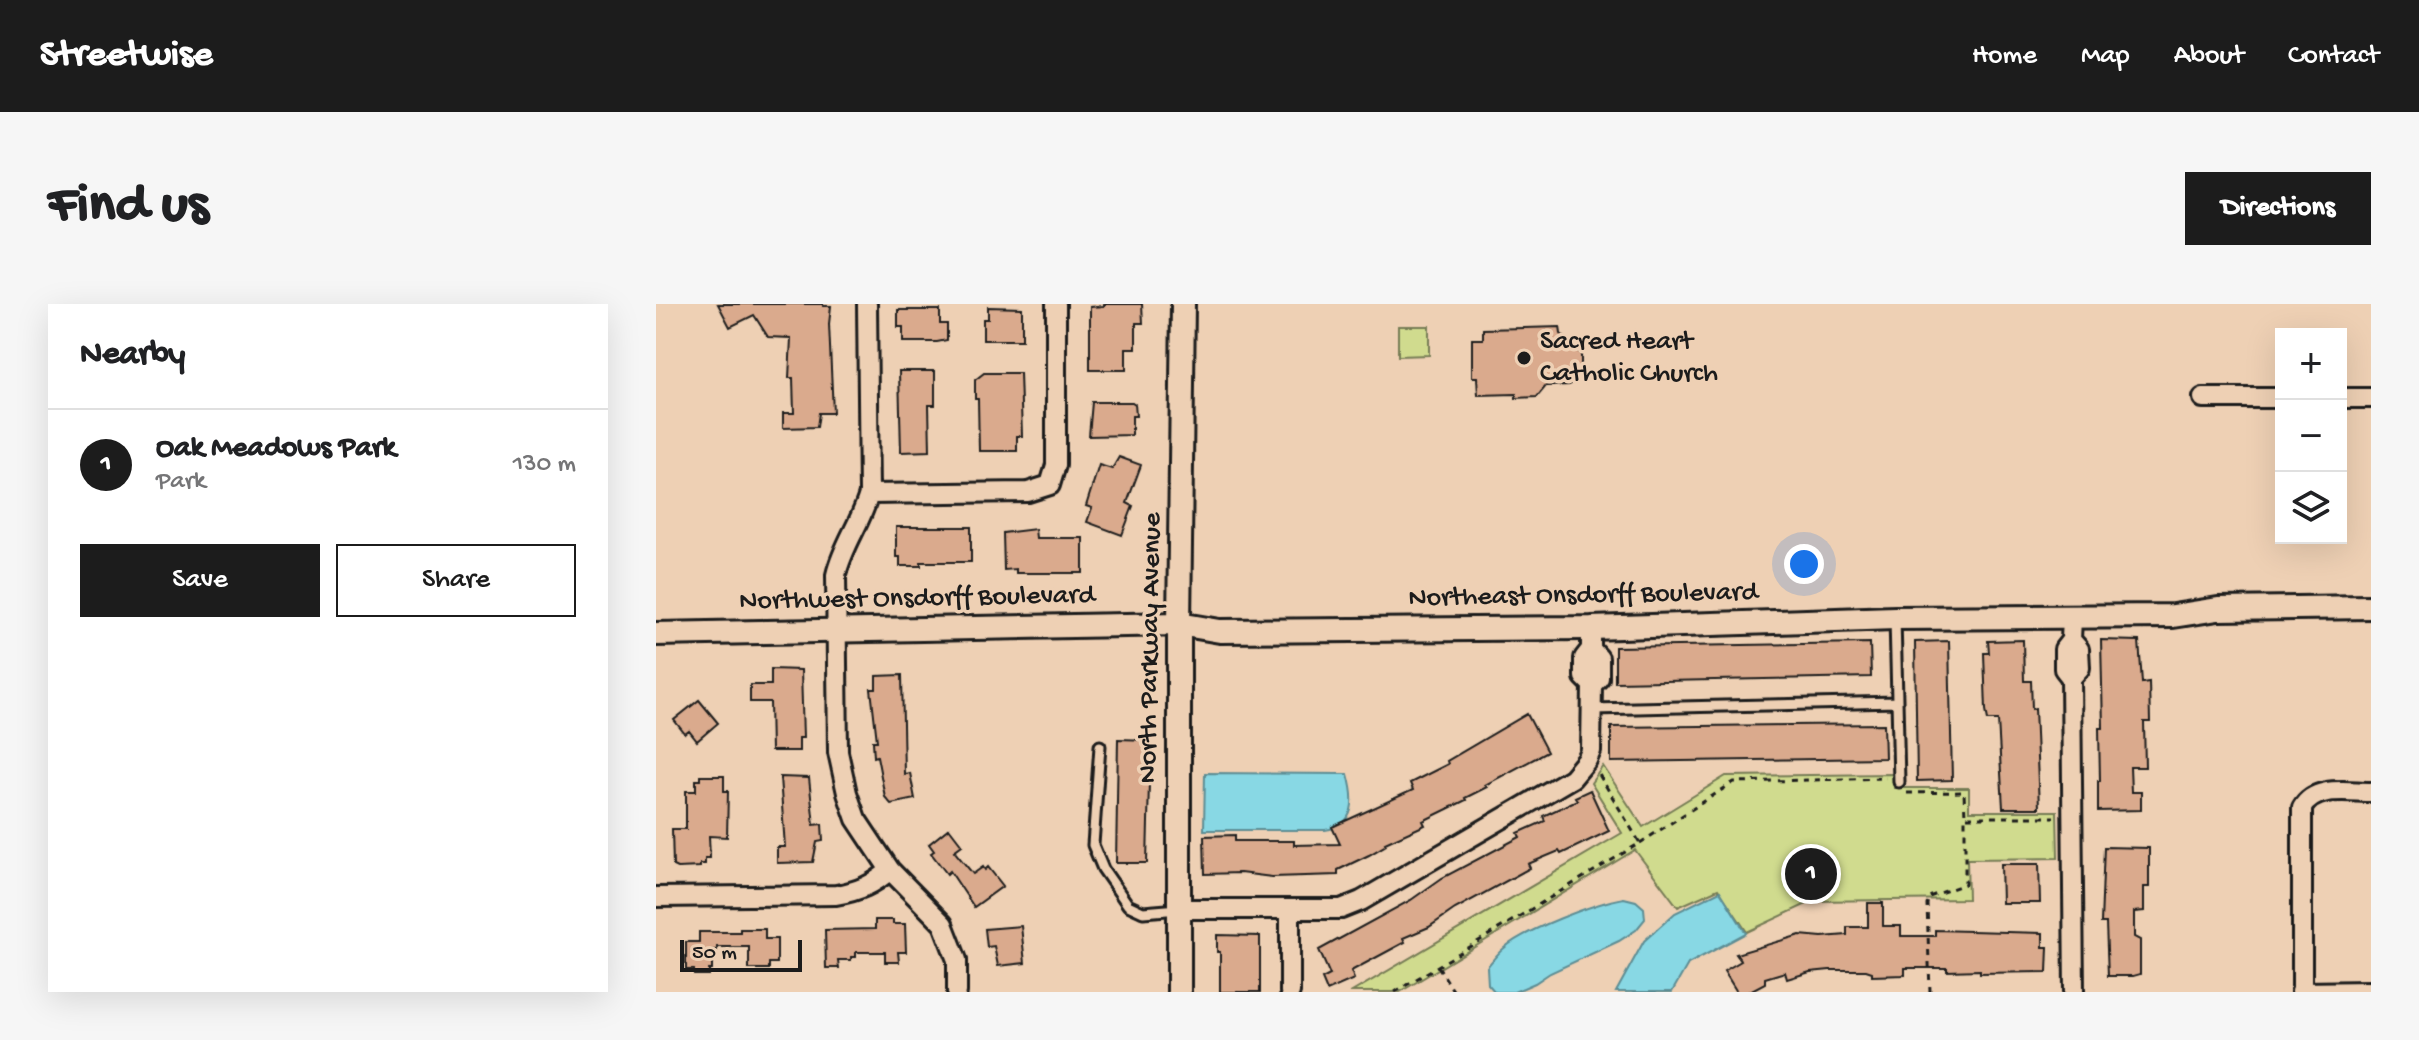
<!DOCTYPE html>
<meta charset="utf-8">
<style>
body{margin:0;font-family:"Gochi Hand",sans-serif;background:#f6f6f6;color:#202124}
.controls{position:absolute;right:24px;top:24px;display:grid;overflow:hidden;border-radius:0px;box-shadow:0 8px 32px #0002}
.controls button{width:72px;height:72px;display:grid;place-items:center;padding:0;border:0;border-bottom:2px solid #e0e0e0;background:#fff;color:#202124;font:40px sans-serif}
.scale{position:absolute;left:24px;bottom:20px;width:122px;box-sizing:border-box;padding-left:8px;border:4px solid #1c1c1c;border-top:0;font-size:22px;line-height:28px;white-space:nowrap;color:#1c1c1c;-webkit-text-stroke:6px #eed0b4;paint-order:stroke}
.you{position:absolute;left:1148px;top:260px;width:28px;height:28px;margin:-20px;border:6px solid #fff;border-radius:50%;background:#1a73e8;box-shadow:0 0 0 12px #1a73e833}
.badge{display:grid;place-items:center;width:52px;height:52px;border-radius:50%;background:#1c1c1c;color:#fff;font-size:26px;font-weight:700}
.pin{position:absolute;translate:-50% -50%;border:4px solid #fff;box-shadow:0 2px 8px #0006}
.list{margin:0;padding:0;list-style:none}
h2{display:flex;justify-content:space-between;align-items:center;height:104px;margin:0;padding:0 32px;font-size:34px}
h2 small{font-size:26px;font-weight:400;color:#757577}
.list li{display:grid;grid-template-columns:52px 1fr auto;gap:24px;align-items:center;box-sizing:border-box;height:112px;padding:0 32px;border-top:2px solid #e0e0e0}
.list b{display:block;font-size:30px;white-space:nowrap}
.list p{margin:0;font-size:26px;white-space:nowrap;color:#757577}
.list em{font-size:26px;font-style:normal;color:#757577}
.actions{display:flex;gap:16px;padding:24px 32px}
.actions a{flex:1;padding:18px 0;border:2px solid #1c1c1c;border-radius:0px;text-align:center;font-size:28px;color:#1c1c1c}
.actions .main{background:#1c1c1c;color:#fff}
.icon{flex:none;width:44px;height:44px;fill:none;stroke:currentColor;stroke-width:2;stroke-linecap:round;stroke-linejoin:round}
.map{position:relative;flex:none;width:1715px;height:688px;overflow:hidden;border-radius:0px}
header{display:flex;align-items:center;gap:48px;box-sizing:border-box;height:112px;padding:0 40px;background:#1c1c1c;color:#fff}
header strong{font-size:38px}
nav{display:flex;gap:44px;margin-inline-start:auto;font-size:28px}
.intro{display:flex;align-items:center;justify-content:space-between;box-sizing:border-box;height:192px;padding:0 48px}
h1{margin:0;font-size:56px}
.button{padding:20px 36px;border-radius:0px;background:#1c1c1c;color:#fff;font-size:28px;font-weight:700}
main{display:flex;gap:48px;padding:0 48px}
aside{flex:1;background:#fff;border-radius:0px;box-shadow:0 8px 32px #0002}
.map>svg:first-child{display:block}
.green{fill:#d0db8e;stroke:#767c55;stroke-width:2}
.water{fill:#88d8e4;stroke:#5d8d94;stroke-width:2}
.building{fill:#daaa8d;stroke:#1c1c1c;stroke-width:2}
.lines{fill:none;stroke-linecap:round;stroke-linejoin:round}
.service-casing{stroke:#1c1c1c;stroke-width:15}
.minor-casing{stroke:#1c1c1c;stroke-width:24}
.tertiary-casing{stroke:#1c1c1c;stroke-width:28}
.path{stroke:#1c1c1c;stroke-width:3;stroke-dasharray:6 6;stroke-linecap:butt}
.service{stroke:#eed0b4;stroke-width:9}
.minor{stroke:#eed0b4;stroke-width:18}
.tertiary{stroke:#eed0b4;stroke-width:22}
.poi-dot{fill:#1c1c1c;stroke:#eed0b4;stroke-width:3}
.labels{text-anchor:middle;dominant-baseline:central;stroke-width:7;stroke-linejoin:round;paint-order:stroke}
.poi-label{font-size:28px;fill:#1c1c1c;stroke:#eed0b4;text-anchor:start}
.street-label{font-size:28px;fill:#1c1c1c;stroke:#eed0b4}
</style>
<header>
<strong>Streetwise</strong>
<nav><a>Home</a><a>Map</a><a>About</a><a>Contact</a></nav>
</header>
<div class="intro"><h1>Find us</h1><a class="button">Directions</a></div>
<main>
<aside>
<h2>Nearby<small></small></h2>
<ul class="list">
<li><span class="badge">1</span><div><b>Oak Meadows Park</b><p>Park</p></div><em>130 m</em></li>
</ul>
<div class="actions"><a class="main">Save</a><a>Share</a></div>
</aside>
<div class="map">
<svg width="1715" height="688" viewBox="0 0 1715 688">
<rect width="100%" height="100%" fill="#eed0b4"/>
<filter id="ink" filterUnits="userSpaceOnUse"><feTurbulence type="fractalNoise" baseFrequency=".0125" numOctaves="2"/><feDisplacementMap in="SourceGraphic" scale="16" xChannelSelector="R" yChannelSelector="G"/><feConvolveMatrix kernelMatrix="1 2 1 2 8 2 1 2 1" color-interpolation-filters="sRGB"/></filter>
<g filter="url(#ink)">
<path class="green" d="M 742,22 L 773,22 L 773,51 L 742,52 Z
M 947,462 L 987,523 L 1070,472 L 1237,470 L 1238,484 L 1313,484 L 1313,507 L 1401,507 L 1402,554 L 1311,555 L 1312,595 L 1157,597 L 1091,628 L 1062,585 L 1022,603 L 979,546 L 744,688 L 696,688 L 966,529 L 935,479 Z"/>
<path class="water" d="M 549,469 L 692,470 C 699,495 701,521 669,526 L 548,526 Z
M 1064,587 L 1090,629 L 1032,660 L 1016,688 L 960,688 L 988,637 L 1019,609 Z
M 968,594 L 980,597 L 988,604 L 989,615 L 980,626 L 963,637 L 894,669 L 879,679 L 858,688 L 839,688 L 832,680 L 831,663 C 836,657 841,650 847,645 C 868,626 939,599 968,594 Z"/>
<path class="building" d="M 62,0 L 167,0 L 167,2 L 175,2 L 173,20 L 177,109 L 163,109 L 161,123 L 127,124 L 127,109 L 138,109 L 137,74 L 133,74 L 135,34 L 112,33 L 98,11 L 74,23 Z
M 448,0 L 486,0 L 487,19 L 480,19 L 480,44 L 470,44 L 470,66 L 434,66 L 434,3 L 448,2 Z
M 332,3 L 366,4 L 366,36 L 327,36 L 327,15 L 332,15 Z
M 242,6 L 284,6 L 284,20 L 291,20 L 291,36 L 281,38 L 247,38 L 247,23 L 242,23 Z
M 904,23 L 905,30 L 925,50 L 925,60 L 932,70 L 913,81 L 890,82 L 881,93 L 860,94 L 860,90 L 822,91 L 821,73 L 816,73 L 816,35 L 827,35 L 827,25 Z
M 243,67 L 279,67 L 279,101 L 273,101 L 274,147 L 245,148 Z
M 328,69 L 364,69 L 366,132 L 361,132 L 361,147 L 323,147 L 322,95 L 319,95 L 319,76 Z
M 436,98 L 476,98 L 479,100 L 480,112 L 476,112 L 476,131 L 433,132 Z
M 463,153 L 485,161 L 471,199 L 477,202 L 466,231 L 431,218 L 436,204 L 430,202 L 443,161 L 456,165 Z
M 240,223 L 315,223 L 315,258 L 265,258 L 265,262 L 244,262 L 244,253 L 240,253 Z
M 379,225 L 380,234 L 427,234 L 427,269 L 360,269 L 360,265 L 348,266 L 347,229 Z
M 1367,336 L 1368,377 L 1375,377 L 1376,405 L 1379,404 L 1383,504 L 1347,504 L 1342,416 L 1332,416 L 1330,406 L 1328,349 L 1333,349 L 1332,337 Z
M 1445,336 L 1483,337 L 1486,379 L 1493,378 L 1494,418 L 1488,418 L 1489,463 L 1474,463 L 1475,488 L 1485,488 L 1485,506 L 1442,507 L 1442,477 L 1444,477 L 1443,424 L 1447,424 Z
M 1293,337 L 1296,476 L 1261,477 L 1259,338 Z
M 1214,339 L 1215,373 L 959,378 L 959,343 Z
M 115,365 L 145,366 L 147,434 L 143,434 L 143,447 L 115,447 L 114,398 L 94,398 L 94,381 L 115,381 Z
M 246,371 L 248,470 L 254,469 L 259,495 L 235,500 L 229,493 L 221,452 L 218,453 L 217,437 L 221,437 L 215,385 L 220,385 L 220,372 Z
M 43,396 L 62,419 L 41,437 L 33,427 L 29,430 L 18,416 Z
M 871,410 L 891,448 L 829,481 L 831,483 L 809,494 L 810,496 L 767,517 L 769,521 L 729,539 L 730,541 L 713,551 L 682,566 L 682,571 L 616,573 L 584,569 L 549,570 L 548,532 L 579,531 L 579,537 L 638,537 L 638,541 L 684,540 L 676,523 L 757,486 L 754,479 L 792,460 L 791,457 Z
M 1228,420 L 1229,454 L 955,458 L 955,423 Z
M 462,435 L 494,436 L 491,559 L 460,559 Z
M 44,472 L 68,472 L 68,487 L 72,487 L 71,533 L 53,532 L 54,554 L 49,554 L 49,560 L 44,560 L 44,563 L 21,564 L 17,562 L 16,525 L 30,525 L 30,487 L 40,487 L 40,476 L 44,476 Z
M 124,473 L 153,474 L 158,521 L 166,520 L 167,537 L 161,538 L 157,558 L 121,559 L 121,543 L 129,543 Z
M 934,486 L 953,527 L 905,550 L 903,547 L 872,560 L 874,564 L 799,605 L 773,623 L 747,634 L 749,638 L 695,667 L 698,675 L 671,687 L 666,675 L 674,671 L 663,646 L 755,596 L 786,574 L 864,533 L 862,529 L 889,517 L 887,512 L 921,496 L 919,493 Z
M 293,524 L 306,541 L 298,547 L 317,570 L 327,563 L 329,566 L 332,563 L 347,582 L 318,603 L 294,567 L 291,570 L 275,549 L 278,547 L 273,540 Z
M 1448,543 L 1493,544 L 1493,583 L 1488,583 L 1488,607 L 1478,608 L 1478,633 L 1484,636 L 1484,670 L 1477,672 L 1452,672 L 1450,619 L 1445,619 Z
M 1345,560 L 1383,560 L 1384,599 L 1346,599 Z
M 1212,599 L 1227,599 L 1227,622 L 1245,622 L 1245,632 L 1279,632 L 1279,626 L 1387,629 L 1387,643 L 1392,643 L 1391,668 L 1324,669 L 1324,666 L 1291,667 L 1291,664 L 1249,664 L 1249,671 L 1216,672 L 1216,668 L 1210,666 L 1174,666 L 1154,668 L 1131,675 L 1129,668 L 1109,674 L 1109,679 L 1092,688 L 1081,688 L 1068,667 L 1085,657 L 1080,650 L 1144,631 L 1166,633 L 1191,631 L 1191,623 L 1212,623 Z
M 219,616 L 237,616 L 237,620 L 249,620 L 250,648 L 242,648 L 243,658 L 229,658 L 229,648 L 200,648 L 200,653 L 195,653 L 195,656 L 182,656 L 183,664 L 170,664 L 169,626 L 219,625 Z
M 365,622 L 369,659 L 342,662 L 338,642 L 331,643 L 329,625 Z
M 84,625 L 109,625 L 109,635 L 121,635 L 121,659 L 113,659 L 113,665 L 93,665 L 93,643 L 61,643 L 61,646 L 56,646 L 56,666 L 53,666 L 53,671 L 38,671 L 38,666 L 30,666 L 30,638 L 43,638 L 43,628 L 84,628 Z
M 561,631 L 604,632 L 604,688 L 564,688 L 564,648 L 561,648 Z"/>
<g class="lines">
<g class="service-casing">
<path id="service" d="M 1239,314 L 1243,478
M 936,405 L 1241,398
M 444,442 L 437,541 L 447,565 L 472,601 L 487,608 L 523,605"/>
</g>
<g class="minor-casing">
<path id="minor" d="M 211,0 L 213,190 C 205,219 187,241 180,271 L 182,448 L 191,489 L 200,515 L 234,566 L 287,620 L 301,656 L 301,688
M 1547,94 L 1625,94
M 1685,94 L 1715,94
M 213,190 L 372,188 L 394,181 L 400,161 L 400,0
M 1416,313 L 1415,336 L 1408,345 L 1408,365 L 1415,374 L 1418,688
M 935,345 L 943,354 L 943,374 L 936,381
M 1415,374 L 1424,364 L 1423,345 L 1415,336
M 0,593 L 180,591 C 203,587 217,581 234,566
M 523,605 L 685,605 L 705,597 L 916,474 L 931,456 L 935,447 L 936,381 L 928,373 L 928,354 L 935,345 L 935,324
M 634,606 L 634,688
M 1645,688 L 1715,687
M 1646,688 L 1646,504 C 1659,481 1691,488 1715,488"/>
</g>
<g class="tertiary-casing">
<path id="tertiary" d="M 0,330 L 523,320 L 564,327 L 935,324 L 1239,314 L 1517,312 L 1562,305 L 1715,303
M 523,688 L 523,320 L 527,0"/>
</g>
<path class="path" d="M 1251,489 L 1308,488 L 1309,513 L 1398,513
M 984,539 L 1078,478 L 1230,474
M 782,662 L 798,688
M 739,688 L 984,539 L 942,469
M 1274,688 L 1271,600 L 1273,593 L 1309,580 L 1309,513"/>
<use href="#service" class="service"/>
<use href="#minor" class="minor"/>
<use href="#tertiary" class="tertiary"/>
</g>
</g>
<circle class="poi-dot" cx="868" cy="54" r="8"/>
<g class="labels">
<g class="poi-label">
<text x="884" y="38">Sacred Heart<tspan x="884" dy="32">Catholic Church</tspan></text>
</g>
<g class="street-label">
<text transform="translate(927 292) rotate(-1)">Northeast Onsdorff Boulevard</text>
<text transform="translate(261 295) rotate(-1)">Northwest Onsdorff Boulevard</text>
<text transform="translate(495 344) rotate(-89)">North Parkway Avenue</text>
</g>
</g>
</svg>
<div class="controls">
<button>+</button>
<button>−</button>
<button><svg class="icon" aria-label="layers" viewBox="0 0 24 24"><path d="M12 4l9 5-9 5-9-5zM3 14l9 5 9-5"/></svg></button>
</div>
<div class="scale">50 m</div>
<div class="you"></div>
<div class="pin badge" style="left:1155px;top:570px">1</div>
</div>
</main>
